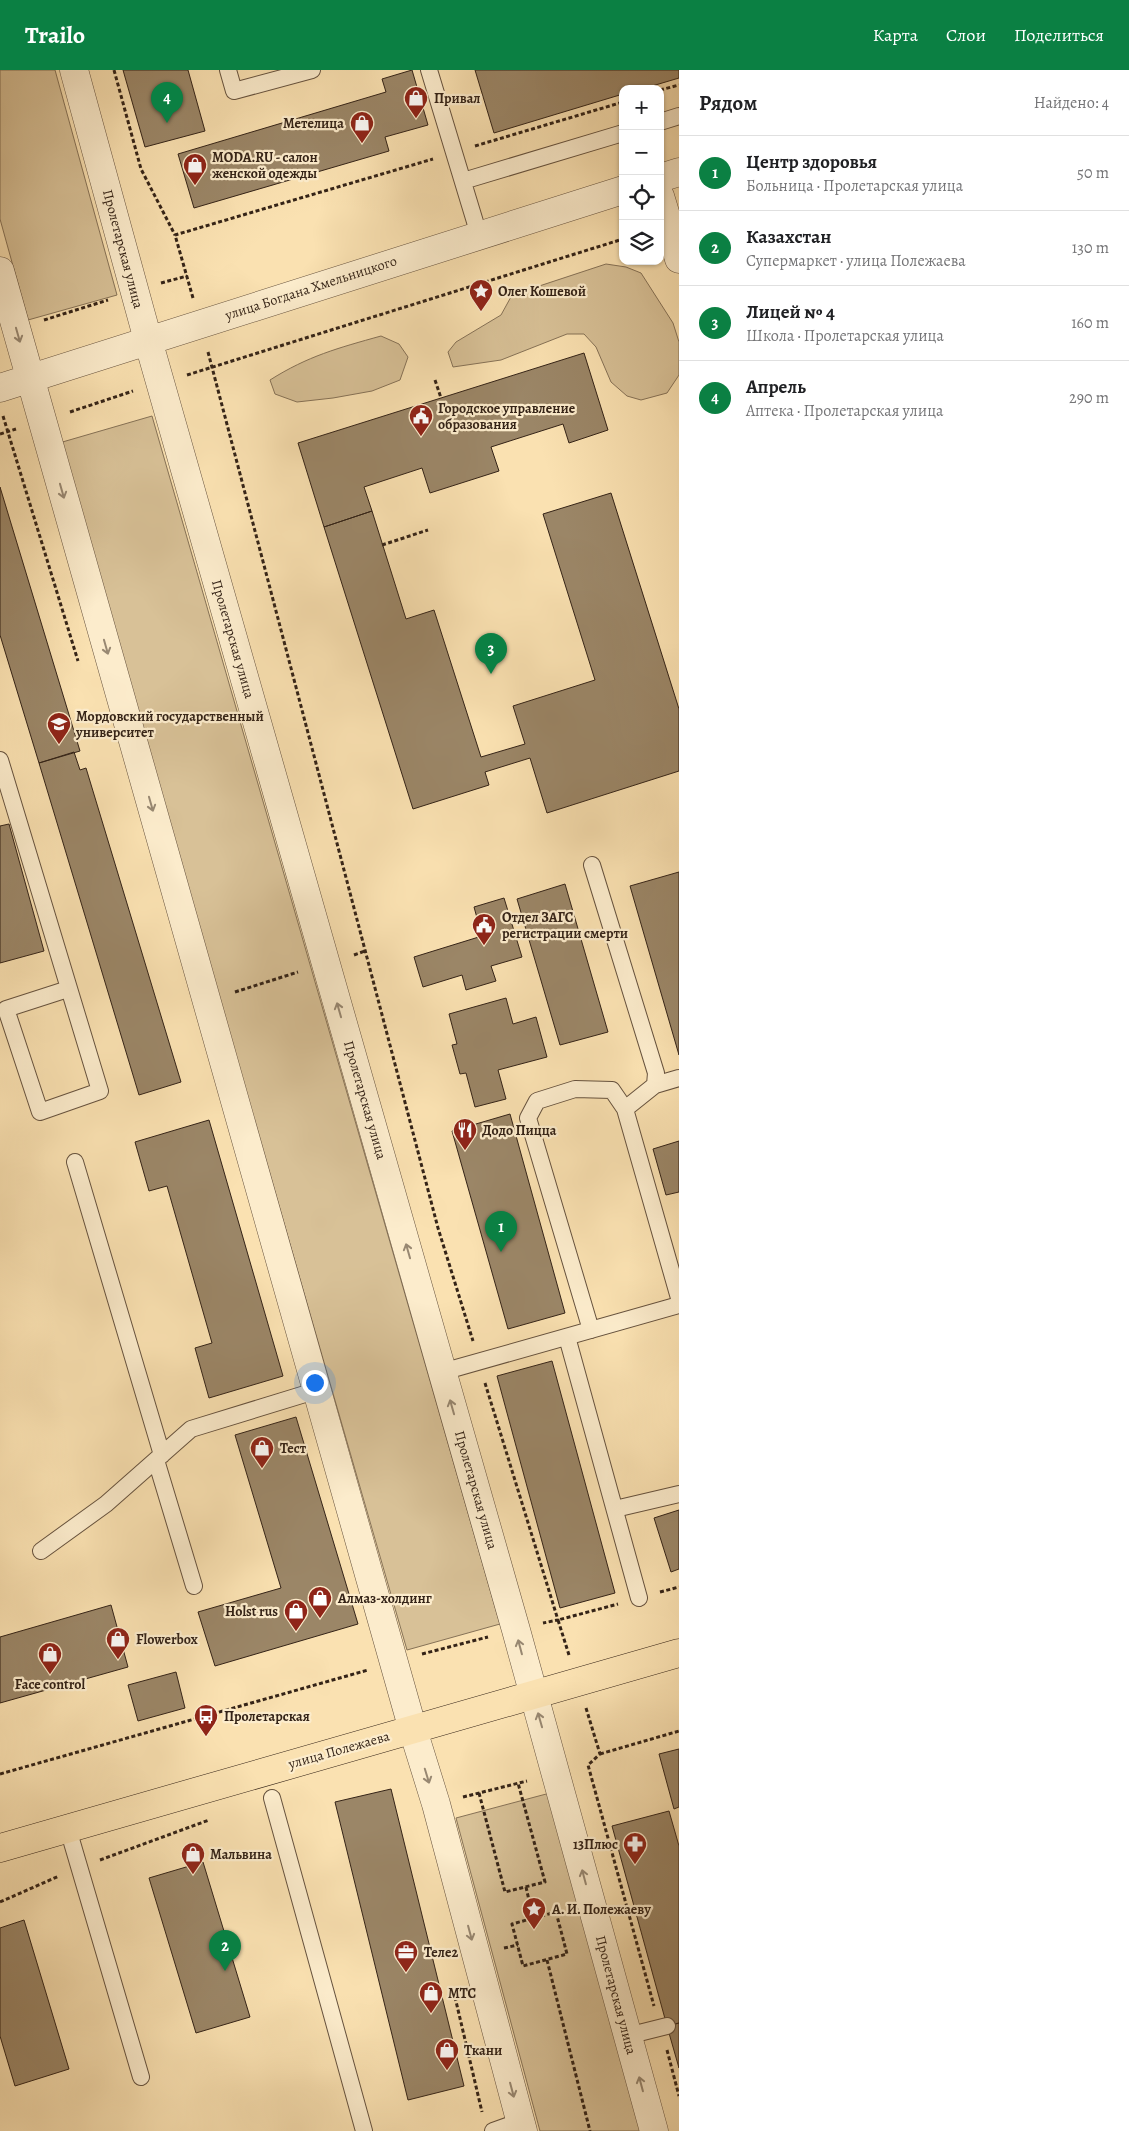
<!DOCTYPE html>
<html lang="ru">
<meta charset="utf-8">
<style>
body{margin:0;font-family:Alegreya,serif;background:#f2f2f2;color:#202124}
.controls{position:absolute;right:15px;top:15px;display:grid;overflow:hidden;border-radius:10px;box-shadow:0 1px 4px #0004}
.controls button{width:45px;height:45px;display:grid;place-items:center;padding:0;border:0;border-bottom:1px solid #e0e0e0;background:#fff;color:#202124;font:25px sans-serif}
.you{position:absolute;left:314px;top:1312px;width:18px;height:18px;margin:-12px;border:4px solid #fff;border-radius:50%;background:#1a73e8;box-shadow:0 0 0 8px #1a73e833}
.badge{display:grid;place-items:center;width:32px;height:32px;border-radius:50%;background:#0b8043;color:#fff;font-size:16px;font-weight:700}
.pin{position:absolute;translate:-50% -41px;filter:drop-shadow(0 1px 2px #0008)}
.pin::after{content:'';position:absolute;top:26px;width:18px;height:15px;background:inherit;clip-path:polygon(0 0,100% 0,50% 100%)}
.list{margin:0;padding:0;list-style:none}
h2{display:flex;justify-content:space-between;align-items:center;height:65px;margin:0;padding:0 20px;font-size:21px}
h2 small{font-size:16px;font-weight:400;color:#757577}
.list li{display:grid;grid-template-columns:32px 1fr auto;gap:15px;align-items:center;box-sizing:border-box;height:75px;padding:0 20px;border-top:1px solid #e0e0e0}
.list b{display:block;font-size:19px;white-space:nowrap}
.list p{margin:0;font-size:16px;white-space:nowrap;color:#757577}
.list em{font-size:16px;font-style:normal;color:#757577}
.icon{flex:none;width:28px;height:28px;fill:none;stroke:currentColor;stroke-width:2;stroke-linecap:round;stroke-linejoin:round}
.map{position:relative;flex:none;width:679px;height:2061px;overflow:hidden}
header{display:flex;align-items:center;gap:30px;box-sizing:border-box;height:70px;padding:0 25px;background:#0b8043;color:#fff}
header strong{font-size:24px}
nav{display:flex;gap:28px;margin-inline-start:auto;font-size:18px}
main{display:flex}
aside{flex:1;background:#fff}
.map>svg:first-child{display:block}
.green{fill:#d8c197;stroke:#867257}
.building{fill:#9b8667;stroke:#342317}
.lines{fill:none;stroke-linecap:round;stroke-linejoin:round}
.service-casing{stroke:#66523e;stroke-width:18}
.minor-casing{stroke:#66523e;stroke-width:29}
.primary-casing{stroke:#342317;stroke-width:29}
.path{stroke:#342317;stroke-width:3;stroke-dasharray:4 2.5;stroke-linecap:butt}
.service{stroke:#fceccc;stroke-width:16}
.minor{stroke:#fceccc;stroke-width:28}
.primary{stroke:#fae1b1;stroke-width:28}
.oneway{stroke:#988872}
.labels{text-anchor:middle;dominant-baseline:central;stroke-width:4.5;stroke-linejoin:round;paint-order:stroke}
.poi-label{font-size:14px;font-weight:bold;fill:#342317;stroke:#fceccc;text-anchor:start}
.street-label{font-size:14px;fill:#342317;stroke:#fceccc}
</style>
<header>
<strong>Trailo</strong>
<nav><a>Карта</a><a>Слои</a><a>Поделиться</a></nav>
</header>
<main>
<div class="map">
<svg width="679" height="2061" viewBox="0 0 679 2061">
<rect width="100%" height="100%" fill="#fae1b1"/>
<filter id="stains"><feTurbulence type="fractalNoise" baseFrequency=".004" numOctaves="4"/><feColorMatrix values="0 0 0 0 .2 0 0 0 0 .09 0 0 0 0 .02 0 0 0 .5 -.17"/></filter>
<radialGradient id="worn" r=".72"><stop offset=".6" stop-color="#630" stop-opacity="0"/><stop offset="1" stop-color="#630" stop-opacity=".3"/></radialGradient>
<path class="green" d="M 0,0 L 55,0 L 117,225 L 28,250 L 0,149 Z
M 606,194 L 626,197 L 641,203 L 673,253 L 679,272 L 679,305 L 667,323 L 641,330 L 627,326 L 611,312 L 596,277 L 584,264 L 567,264 L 501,290 L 453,297 L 448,282 L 456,272 L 501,245 L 512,225 Z
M 381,266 L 399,274 L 408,287 L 400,310 L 372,321 L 333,328 L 297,332 L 275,324 L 270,310 C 308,286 338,278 381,266 Z
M 152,346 L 500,1554 L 407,1580 L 59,373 Z
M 550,1723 L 641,2061 L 540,2061 L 456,1748 Z"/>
<path class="building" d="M 123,0 L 188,0 L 205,61 L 145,77 Z
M 412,0 L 428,55 L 385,67 L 389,81 L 194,138 L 178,84 L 386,22 L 382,9 Z
M 475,0 L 679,0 L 679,8 L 642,19 L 623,19 L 623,24 L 494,63 Z
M 584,283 L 608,360 L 569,373 L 563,354 L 491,377 L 499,401 L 430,423 L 422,398 L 364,417 L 372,441 L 324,457 L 298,373 Z
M 0,417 L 80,681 L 39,693 L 0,565 Z
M 611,423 L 679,639 L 679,701 L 547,743 L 530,688 L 485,702 L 489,715 L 413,739 L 324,457 L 372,441 L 406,549 L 434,540 L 481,687 L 525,674 L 513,636 L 595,610 L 543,444 Z
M 74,682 L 80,700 L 86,698 L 181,1012 L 139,1025 L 39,693 Z
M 9,754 L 44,881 L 0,893 L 0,756 Z
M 679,802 L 679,985 L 630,816 Z
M 565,814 L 608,962 L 560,975 L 517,829 Z
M 504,828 L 522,887 L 491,896 L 496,911 L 466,920 L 462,905 L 423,917 L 414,887 L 482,866 L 474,837 Z
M 506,928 L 513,954 L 536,947 L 547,987 L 498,1000 L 506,1029 L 475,1037 L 466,1003 L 460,1004 L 452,975 L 457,974 L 449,944 Z
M 510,1044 L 565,1243 L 508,1259 L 452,1061 Z
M 209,1050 L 283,1306 L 209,1328 L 195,1278 L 212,1273 L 167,1116 L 149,1121 L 135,1072 Z
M 679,1071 L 679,1122 L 666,1125 L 653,1079 Z
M 552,1291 L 615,1523 L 560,1538 L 497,1306 Z
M 296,1347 L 358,1554 L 215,1596 L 198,1542 L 281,1518 L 235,1365 Z
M 679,1440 L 679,1499 L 671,1502 L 654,1448 Z
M 111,1535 L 128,1597 L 0,1633 L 0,1567 Z
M 176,1602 L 185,1638 L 138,1651 L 128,1615 Z
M 679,1679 L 679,1737 L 674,1739 L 659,1684 Z
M 391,1719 L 464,2016 L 408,2030 L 335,1732 Z
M 669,1741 L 679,1776 L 679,1953 L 667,1956 L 612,1756 Z
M 203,1792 L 250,1947 L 196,1963 L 149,1808 Z
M 24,1850 L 69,1999 L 15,2016 L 0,1966 L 0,1858 Z
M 679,1953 L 679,1998 L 667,1956 Z"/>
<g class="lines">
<g class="service-casing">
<path id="service" d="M 228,0 L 234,21 L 312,0
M 429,0 L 479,165
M 660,52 L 679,46
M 463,111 L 623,63
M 0,690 L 100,1021 L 40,1042 L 6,939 L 68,919
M 592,795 L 656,1003 L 655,1015 L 625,1039
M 655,1015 L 679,1008
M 75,1092 L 162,1385
M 591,1260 L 528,1048 L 537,1031 L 575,1019 L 612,1020 L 625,1039 L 679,1228
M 567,1267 L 639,1528
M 442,1302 L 679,1235
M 156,1390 L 194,1516
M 615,1439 L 679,1424
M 41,1481 L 106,1434 L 191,1359 L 318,1320
M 272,1728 L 364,2061
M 68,1759 L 141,2007
M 627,1966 L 667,1956
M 493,2061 L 521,2051"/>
</g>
<g class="minor-casing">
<path id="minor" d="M 74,0 L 148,270 L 516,1560 L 654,2061
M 660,108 L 679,102
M 660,126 L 679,189
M 0,201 L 413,1660 L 436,1734 L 523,2061
M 0,318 L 623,120"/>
</g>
<g class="primary-casing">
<path id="primary" d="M 0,1778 L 679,1583"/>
</g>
<path class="path" d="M 114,0 L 141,99 L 175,165
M 660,20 L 679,15
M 475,76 L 623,32
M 161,213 L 187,206
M 193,228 L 175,165 L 433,89
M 44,250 L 108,230
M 208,282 L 438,1158 L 473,1271
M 187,305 L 623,169
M 435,310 L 441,328
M 70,342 L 133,321
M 3,346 L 78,591
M 0,364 L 16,359
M 382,475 L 428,460
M 354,885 L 365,881
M 235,922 L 298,902
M 485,1313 L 558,1550 L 543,1553
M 660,1522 L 679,1517
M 422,1584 L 488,1567
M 569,1585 L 558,1550 L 618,1534
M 586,1638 L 600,1684 L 588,1695 L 654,1936
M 600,1684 L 679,1661
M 0,1704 L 368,1600
M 479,1723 L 505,1822 L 545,1812 L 518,1713
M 463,1727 L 527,1711
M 100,1790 L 209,1750
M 526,1817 L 533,1848
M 0,1832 L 59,1806
M 556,1842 L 567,1884 L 523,1896 L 512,1854 Z
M 504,1878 L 518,1875
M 547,1890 L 590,2061
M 455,1927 L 482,2042
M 667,1980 L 679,2026"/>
<use href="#service" class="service"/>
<use href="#minor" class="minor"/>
<use href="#primary" class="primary"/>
</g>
<defs><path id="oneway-shaft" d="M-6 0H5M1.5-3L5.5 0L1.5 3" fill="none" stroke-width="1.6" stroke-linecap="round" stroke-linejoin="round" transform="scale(1.25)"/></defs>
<g class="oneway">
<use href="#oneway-shaft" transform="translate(18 265) rotate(74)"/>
<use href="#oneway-shaft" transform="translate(62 421) rotate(74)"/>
<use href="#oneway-shaft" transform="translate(106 577) rotate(74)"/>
<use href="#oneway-shaft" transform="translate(151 734) rotate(74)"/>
<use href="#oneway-shaft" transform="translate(339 940) rotate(-106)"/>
<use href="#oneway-shaft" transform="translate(408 1181) rotate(-106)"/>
<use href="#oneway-shaft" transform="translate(452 1337) rotate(-106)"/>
<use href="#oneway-shaft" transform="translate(520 1577) rotate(-105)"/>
<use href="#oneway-shaft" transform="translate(540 1650) rotate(-106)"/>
<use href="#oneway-shaft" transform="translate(427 1706) rotate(73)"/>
<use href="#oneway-shaft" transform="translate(584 1807) rotate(-105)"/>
<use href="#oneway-shaft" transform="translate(470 1863) rotate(75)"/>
<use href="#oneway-shaft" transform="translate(641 2014) rotate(-105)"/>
<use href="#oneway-shaft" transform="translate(512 2020) rotate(75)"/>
</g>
<defs>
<g id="shop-pin" transform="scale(1.25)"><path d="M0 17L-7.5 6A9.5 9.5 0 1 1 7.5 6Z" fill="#8f2418" stroke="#fceccc"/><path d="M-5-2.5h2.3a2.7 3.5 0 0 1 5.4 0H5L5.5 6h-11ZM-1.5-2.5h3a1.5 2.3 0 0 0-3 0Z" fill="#fff"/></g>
<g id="sight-pin" transform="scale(1.25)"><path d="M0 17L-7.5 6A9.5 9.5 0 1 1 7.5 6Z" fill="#8f2418" stroke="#fceccc"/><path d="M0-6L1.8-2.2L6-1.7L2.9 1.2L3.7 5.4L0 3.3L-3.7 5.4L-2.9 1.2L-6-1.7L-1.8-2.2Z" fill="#fff"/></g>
<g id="civic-pin" transform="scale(1.25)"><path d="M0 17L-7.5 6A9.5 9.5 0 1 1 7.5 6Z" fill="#8f2418" stroke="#fceccc"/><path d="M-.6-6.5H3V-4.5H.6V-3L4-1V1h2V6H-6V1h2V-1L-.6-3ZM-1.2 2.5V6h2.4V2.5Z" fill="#fff"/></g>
<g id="university-pin" transform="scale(1.25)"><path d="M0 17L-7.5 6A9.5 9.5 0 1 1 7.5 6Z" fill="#8f2418" stroke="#fceccc"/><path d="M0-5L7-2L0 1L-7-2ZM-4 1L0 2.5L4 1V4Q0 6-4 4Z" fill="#fff"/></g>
<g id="restaurant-pin" transform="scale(1.25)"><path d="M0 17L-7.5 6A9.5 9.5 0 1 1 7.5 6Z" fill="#8f2418" stroke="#fceccc"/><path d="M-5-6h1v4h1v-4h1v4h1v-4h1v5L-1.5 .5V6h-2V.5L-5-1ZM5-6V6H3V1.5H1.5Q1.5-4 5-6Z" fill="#fff"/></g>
<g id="bus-pin" transform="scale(1.25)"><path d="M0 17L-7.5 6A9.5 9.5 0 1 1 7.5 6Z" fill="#8f2418" stroke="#fceccc"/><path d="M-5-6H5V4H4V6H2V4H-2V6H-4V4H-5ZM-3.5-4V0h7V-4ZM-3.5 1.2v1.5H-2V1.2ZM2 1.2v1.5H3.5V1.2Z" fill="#fff"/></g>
<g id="pharmacy-pin" transform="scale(1.25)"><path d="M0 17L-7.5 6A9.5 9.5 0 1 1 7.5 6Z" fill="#8f2418" stroke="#fceccc"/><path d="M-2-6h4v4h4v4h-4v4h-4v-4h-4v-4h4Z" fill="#fff"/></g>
<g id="office-pin" transform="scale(1.25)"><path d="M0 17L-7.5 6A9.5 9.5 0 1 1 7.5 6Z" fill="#8f2418" stroke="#fceccc"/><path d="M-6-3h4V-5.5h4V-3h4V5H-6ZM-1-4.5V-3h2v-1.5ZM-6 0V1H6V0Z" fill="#fff"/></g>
</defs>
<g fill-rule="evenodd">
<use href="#shop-pin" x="416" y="28"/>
<use href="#shop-pin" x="362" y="53"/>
<use href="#shop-pin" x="195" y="95"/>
<use href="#sight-pin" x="481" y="221"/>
<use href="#civic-pin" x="421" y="346"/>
<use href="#university-pin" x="59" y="654"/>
<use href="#civic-pin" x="484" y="855"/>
<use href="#restaurant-pin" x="465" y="1060"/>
<use href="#shop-pin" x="262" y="1378"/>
<use href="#shop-pin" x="320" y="1528"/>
<use href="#shop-pin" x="296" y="1541"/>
<use href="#shop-pin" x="118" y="1569"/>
<use href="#shop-pin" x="50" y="1584"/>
<use href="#bus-pin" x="206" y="1646"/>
<use href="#pharmacy-pin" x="635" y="1774"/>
<use href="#shop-pin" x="193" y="1784"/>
<use href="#sight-pin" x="534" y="1839"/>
<use href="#office-pin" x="406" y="1882"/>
<use href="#shop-pin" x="431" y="1923"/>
<use href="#shop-pin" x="447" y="1980"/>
</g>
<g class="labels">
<g class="poi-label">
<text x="434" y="28">Привал</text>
<text x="344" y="53" text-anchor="end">Метелица</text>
<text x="212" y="87">MODA.RU - салон<tspan x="212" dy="16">женской одежды</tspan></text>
<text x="498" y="221">Олег Кошевой</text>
<text x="438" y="338">Городское управление<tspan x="438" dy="16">образования</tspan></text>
<text x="76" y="646">Мордовский государственный<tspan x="76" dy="16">университет</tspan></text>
<text x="502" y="847">Отдел ЗАГС<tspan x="502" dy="16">регистрации смерти</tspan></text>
<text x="482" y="1060">Додо Пицца</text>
<text x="280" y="1378">Тест</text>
<text x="338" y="1528">Алмаз-холдинг</text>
<text x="278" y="1541" text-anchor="end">Holst rus</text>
<text x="136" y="1569">Flowerbox</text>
<text x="50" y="1614" text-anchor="middle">Face control</text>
<text x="224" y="1646">Пролетарская</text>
<text x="618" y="1774" text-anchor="end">13Плюс</text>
<text x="210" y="1784">Мальвина</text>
<text x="552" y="1839">А. И. Полежаеву</text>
<text x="424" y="1882">Теле2</text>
<text x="448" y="1923">МТС</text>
<text x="464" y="1980">Ткани</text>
</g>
<g class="street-label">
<text transform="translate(123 179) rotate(75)">Пролетарская улица</text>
<text transform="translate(311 218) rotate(-18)">улица Богдана Хмельницкого</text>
<text transform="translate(233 569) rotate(74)">Пролетарская улица</text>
<text transform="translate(365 1030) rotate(74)">Пролетарская улица</text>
<text transform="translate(476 1420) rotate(74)">Пролетарская улица</text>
<text transform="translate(339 1680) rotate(-16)">улица Полежаева</text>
<text transform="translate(616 1925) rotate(75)">Пролетарская улица</text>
</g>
</g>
<rect width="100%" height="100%" filter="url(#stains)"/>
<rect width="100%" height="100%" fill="url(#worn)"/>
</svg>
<div class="controls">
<button>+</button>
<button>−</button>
<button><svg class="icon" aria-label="locate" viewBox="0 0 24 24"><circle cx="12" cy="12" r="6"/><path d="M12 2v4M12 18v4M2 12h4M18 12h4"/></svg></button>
<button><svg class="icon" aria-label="layers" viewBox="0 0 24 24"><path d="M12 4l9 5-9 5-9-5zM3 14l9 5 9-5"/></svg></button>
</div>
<div class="you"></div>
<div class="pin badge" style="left:501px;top:1182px">1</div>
<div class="pin badge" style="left:225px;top:1901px">2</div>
<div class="pin badge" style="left:491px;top:604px">3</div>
<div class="pin badge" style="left:167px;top:53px">4</div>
</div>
<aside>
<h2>Рядом<small>Найдено: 4</small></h2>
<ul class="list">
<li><span class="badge">1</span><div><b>Центр здоровья</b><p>Больница · Пролетарская улица</p></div><em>50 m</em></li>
<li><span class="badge">2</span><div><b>Казахстан</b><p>Супермаркет · улица Полежаева</p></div><em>130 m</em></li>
<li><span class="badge">3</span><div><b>Лицей № 4</b><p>Школа · Пролетарская улица</p></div><em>160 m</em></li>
<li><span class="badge">4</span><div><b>Апрель</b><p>Аптека · Пролетарская улица</p></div><em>290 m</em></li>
</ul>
</aside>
</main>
